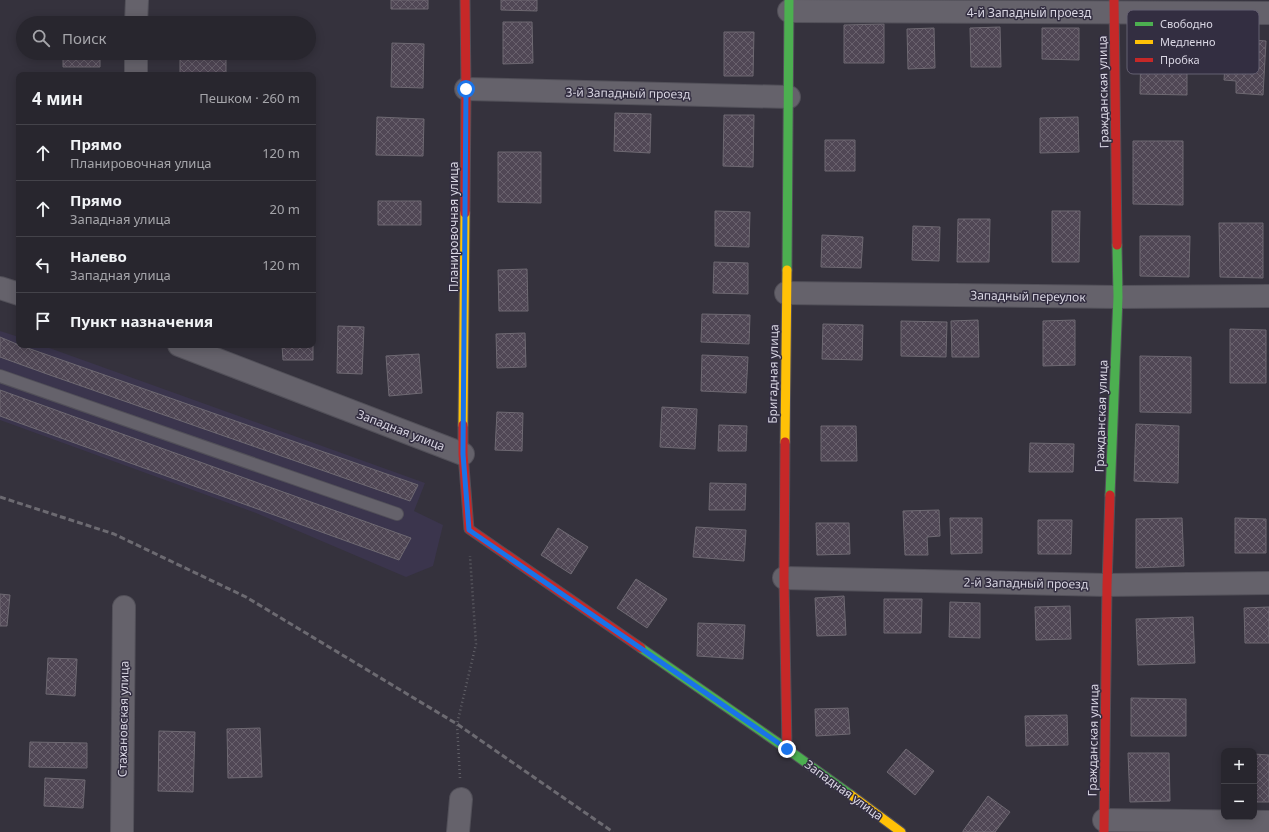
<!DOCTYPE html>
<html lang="ru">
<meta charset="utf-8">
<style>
body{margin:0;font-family:"Noto Sans",sans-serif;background:#34323a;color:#f1f3f6}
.controls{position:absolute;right:12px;bottom:12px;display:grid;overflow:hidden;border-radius:8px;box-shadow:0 2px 10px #0003}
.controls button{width:36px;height:36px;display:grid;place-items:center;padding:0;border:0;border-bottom:1px solid #44434a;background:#28262e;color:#f1f3f6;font:20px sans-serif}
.stop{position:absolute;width:12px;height:12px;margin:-9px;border:3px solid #1a73e8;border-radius:50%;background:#fff}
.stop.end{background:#1a73e8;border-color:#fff;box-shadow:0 1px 4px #0008}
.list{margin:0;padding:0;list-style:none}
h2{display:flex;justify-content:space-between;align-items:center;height:52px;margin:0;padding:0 16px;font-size:17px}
h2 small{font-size:13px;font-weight:400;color:#a5a5aa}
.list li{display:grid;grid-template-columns:26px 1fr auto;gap:12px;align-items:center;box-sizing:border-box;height:56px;padding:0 16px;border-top:1px solid #44434a}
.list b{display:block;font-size:15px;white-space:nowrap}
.list p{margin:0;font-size:13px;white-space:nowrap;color:#a5a5aa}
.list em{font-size:13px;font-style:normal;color:#a5a5aa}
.icon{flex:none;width:22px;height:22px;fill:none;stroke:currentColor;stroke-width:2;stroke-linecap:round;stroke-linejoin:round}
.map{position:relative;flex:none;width:1269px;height:832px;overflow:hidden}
.search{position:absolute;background:#28262e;box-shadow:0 2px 10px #0003;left:16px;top:16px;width:300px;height:44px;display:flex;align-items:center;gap:10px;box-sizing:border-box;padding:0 14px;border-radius:22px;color:#a5a5aa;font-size:15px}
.panel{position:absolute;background:#28262e;box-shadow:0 2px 10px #0003;left:16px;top:72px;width:300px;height:276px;border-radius:8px}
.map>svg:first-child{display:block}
.built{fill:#3b354d}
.building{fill:url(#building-cross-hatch);stroke:#6e6972}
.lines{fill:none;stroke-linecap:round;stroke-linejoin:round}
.lane-casing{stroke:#525059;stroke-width:14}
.street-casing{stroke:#525059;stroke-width:24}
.fast-casing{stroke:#525059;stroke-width:11}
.slow-casing{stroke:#525059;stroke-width:11}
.jam-casing{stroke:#525059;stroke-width:11}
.path{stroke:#616067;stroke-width:2.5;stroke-dasharray:1 3;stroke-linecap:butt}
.lane{stroke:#65626b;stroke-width:12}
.street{stroke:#65626b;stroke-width:22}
.fast{stroke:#4caf50;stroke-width:9}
.slow{stroke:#ffc107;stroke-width:9}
.jam{stroke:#c62828;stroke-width:9}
.rail{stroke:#6c6a71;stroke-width:3;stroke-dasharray:6 3;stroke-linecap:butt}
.route{stroke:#1a73e8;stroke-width:5}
.labels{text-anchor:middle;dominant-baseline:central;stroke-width:3;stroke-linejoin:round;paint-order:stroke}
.street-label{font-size:12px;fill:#d9d6e3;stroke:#332e41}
.key{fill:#332e41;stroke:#656072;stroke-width:1}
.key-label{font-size:11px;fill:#d9d6e3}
</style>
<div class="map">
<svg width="1269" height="832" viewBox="0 0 1269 832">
<defs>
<pattern id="building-cross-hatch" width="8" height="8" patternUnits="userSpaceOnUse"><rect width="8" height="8" fill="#504755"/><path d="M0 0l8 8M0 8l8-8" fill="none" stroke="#69616d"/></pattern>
</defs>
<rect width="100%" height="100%" fill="#35323d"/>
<path class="built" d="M 0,331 L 19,337 L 19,345 L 41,345 L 425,483 L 414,511 L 443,525 L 433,566 L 406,577 L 256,513 L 0,420 Z"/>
<path class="building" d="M 391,0 L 428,0 L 428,9 L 391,9 Z
M 501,0 L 537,0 L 537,11 L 501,10 Z
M 957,0 L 997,0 L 997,1 L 957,1 Z
M 503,22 L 532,22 L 533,63 L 503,64 Z
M 884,24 L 884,63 L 844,63 L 844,25 Z
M 1000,27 L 1001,67 L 971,67 L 970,28 Z
M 934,28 L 935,68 L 908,69 L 907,29 Z
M 1042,28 L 1079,28 L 1079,60 L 1042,59 Z
M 724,32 L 754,32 L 753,76 L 724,76 Z
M 1227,38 L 1266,41 L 1263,95 L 1236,93 L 1236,81 L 1224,80 Z
M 1141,41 L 1187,42 L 1187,95 L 1140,94 Z
M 392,43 L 424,44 L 423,88 L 391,87 Z
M 63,53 L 100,53 L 100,67 L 63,67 Z
M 180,53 L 226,53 L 226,75 L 180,75 Z
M 615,113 L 651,114 L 650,153 L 614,151 Z
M 724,115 L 754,115 L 753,167 L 723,166 Z
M 377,117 L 424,119 L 423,156 L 376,155 Z
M 1078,117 L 1079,152 L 1040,153 L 1040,118 Z
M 825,140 L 855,140 L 855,171 L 825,171 Z
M 1133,141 L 1183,141 L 1183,205 L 1133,204 Z
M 498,152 L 541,152 L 541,203 L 498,202 Z
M 378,201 L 421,201 L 421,225 L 378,225 Z
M 715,211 L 750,212 L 749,247 L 715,246 Z
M 1052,211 L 1080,211 L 1079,262 L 1052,262 Z
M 958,219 L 990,219 L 989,262 L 957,262 Z
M 1219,223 L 1263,223 L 1263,278 L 1220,277 Z
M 913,226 L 940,227 L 939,261 L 912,260 Z
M 822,235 L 863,237 L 861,268 L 821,267 Z
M 1140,236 L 1190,236 L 1189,277 L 1140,276 Z
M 714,262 L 748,263 L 748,294 L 713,293 Z
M 527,269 L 528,311 L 499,311 L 498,270 Z
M 702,314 L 750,315 L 749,344 L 701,342 Z
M 978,320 L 979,357 L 952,357 L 951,321 Z
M 1075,320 L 1075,365 L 1043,366 L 1043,321 Z
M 901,321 L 947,322 L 946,357 L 901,356 Z
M 823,324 L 863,325 L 862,360 L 822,359 Z
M 338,326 L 364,327 L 362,374 L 337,373 Z
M 313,327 L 313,360 L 283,360 L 282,345 L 313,345 Z
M 1230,329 L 1266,330 L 1266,383 L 1230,383 Z
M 525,333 L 526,367 L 497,368 L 496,334 Z
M 0,337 L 19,345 L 418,485 L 410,501 L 47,374 L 0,357 Z
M 419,354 L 422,393 L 389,396 L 386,356 Z
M 702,355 L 748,357 L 746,393 L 701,391 Z
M 1140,356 L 1191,357 L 1191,413 L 1140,412 Z
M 0,390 L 411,538 L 399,560 L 0,416 Z
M 662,407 L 697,409 L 695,449 L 660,447 Z
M 497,412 L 523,413 L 522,451 L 495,450 Z
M 1136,424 L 1179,426 L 1178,483 L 1134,481 Z
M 719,425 L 747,426 L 746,451 L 718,451 Z
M 821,426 L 856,426 L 857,461 L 821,461 Z
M 1030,443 L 1074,444 L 1073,472 L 1029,472 Z
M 710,483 L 746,484 L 745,510 L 709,510 Z
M 939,510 L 940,536 L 927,537 L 928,555 L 905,555 L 903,511 Z
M 950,518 L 982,518 L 982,553 L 951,554 Z
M 1182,518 L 1184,566 L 1136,568 L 1136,519 Z
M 1235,518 L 1266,519 L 1266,553 L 1235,553 Z
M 1038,520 L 1072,520 L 1071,554 L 1038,554 Z
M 816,523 L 849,523 L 850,554 L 817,555 Z
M 696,527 L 746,530 L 744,561 L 693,557 Z
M 558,528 L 588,547 L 571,574 L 541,555 Z
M 636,579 L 667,599 L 647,628 L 617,608 Z
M 0,594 L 10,595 L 7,626 L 0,626 Z
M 844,596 L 846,635 L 817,636 L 815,598 Z
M 884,599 L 922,599 L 921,633 L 884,633 Z
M 950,602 L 980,603 L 980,638 L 949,637 Z
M 1070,606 L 1071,639 L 1036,640 L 1035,607 Z
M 1269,607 L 1269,643 L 1245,643 L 1244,608 Z
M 1193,617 L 1195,663 L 1138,665 L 1136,619 Z
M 698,623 L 745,625 L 743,659 L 697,656 Z
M 48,658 L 77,659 L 75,696 L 46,694 Z
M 1131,698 L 1186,699 L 1186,736 L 1131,736 Z
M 848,708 L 850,734 L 816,736 L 815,709 Z
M 1067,715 L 1068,745 L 1026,746 L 1025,716 Z
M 260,728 L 262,777 L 228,778 L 227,729 Z
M 159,731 L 195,732 L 193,792 L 158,791 Z
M 30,742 L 87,743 L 87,768 L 29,767 Z
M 906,749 L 934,771 L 915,795 L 887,772 Z
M 1128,753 L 1169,753 L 1170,801 L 1130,802 Z
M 1254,754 L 1269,755 L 1269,802 L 1254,802 Z
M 45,778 L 85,780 L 83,808 L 44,806 Z
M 988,796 L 1010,812 L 995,832 L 963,832 L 963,831 Z"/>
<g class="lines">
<g class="lane-casing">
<path id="lane" d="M 0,376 L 397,514"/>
</g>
<g class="street-casing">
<path id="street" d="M 789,11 L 1269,13
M 136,23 L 137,0
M 136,75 L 136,53
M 466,89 L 789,97
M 0,288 L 19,294
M 786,293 L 1118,297 L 1269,296
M 179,345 L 463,454
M 784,578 L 1107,585 L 1269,583
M 1104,820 L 1269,822
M 122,832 L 124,607
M 458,832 L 461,799"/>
</g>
<g class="fast-casing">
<path id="fast" d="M 787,270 L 789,0
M 1110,495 L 1118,297 L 1117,245
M 641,648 L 787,749 L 851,795"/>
</g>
<g class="slow-casing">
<path id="slow" d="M 463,425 L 465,213
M 785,442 L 787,270
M 851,795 L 901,832"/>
</g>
<g class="jam-casing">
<path id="jam" d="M 1114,0 L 1117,245
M 465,213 L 466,89 L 465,0
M 463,425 L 463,454 L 469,529 L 641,648
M 785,442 L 784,578 L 787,749
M 1104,832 L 1107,585 L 1110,495"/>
</g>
<path class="path" d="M 460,778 L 457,724 L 476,644 L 470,556"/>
<use href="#lane" class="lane"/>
<use href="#street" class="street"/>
<use href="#fast" class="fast"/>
<use href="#slow" class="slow"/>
<use href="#jam" class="jam"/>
<path class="rail" d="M 0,497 L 114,534 L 246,597 L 457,724 L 613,832"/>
</g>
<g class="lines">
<path class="route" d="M 466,89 L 463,454 L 469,530 L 787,749"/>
</g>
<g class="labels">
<g class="street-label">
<text x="1029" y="12">4-й Западный проезд</text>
<text transform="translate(1103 92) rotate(-91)">Гражданская улица</text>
<text transform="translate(628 93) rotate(1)">3-й Западный проезд</text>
<text transform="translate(453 227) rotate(-90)">Планировочная улица</text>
<text transform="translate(1028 296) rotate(1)">Западный переулок</text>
<text transform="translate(773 374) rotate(-89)">Бригадная улица</text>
<text transform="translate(1101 416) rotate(-88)">Гражданская улица</text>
<text transform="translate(401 430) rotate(21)">Западная улица</text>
<text transform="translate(1026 583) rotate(1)">2-й Западный проезд</text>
<text transform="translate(123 719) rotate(-89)">Стахановская улица</text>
<text transform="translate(1093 740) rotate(-89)">Гражданская улица</text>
<text transform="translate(844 790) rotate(36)">Западная улица</text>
</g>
</g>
<rect x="1127" y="10" width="132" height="64" rx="6" class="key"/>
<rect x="1135" y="22" width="18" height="4" fill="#4caf50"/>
<rect x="1135" y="40" width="18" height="4" fill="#ffc107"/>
<rect x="1135" y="58" width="18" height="4" fill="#c62828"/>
<g class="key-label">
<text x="1160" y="28">Свободно</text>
<text x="1160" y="46">Медленно</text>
<text x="1160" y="64">Пробка</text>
</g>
</svg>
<div class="controls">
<button>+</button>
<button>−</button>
</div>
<div class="stop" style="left:466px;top:89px"></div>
<div class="stop end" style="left:787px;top:749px"></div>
<div class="search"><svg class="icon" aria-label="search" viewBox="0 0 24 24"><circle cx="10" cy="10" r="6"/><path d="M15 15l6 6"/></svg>Поиск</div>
<section class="panel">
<h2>4 мин<small>Пешком · 260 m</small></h2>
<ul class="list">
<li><svg class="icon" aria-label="ahead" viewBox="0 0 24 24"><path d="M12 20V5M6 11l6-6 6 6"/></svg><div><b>Прямо</b><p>Планировочная улица</p></div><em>120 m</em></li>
<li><svg class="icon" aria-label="ahead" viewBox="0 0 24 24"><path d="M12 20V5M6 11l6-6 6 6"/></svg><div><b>Прямо</b><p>Западная улица</p></div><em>20 m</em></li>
<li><svg class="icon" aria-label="left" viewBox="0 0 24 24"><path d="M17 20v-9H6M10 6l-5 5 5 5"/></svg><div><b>Налево</b><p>Западная улица</p></div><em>120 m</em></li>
<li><svg class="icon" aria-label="arrive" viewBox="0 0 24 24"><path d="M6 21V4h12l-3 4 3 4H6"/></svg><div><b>Пункт назначения</b></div></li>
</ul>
</section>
</div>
